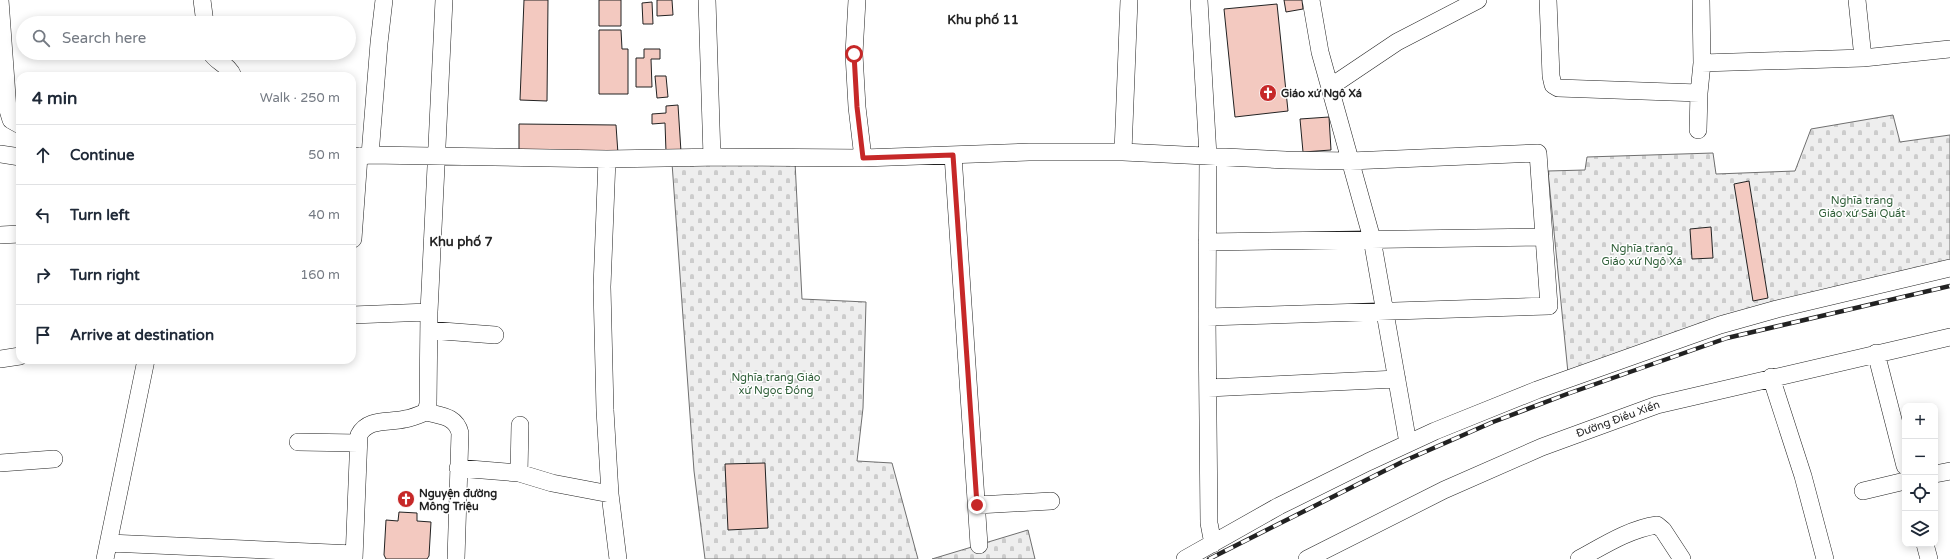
<!DOCTYPE html>
<meta charset="utf-8">
<style>
body{margin:0;font-family:"Varela Round",sans-serif;background:#f2f2f3;color:#1f2937}
.controls{position:absolute;right:12px;bottom:12px;display:grid;overflow:hidden;border-radius:8px;box-shadow:0 2px 10px #0003}
.controls button{width:36px;height:36px;display:grid;place-items:center;padding:0;border:0;border-bottom:1px solid #e0e1e3;background:#fff;color:#1f2937;font:20px sans-serif}
.stop{position:absolute;width:12px;height:12px;margin:-9px;border:3px solid #c62828;border-radius:50%;background:#fff}
.stop.end{background:#c62828;border-color:#fff;box-shadow:0 1px 4px #0008}
.list{margin:0;padding:0;list-style:none}
h2{display:flex;justify-content:space-between;align-items:center;height:52px;margin:0;padding:0 16px;font-size:17px}
h2 small{font-size:13px;font-weight:400;color:#747a83}
.list li{display:grid;grid-template-columns:26px 1fr auto;gap:12px;align-items:center;box-sizing:border-box;height:60px;padding:0 16px;border-top:1px solid #e0e1e3}
.list b{display:block;font-size:15px;white-space:nowrap}
.list em{font-size:13px;font-style:normal;color:#747a83}
.icon{flex:none;width:22px;height:22px;fill:none;stroke:currentColor;stroke-width:2;stroke-linecap:round;stroke-linejoin:round}
.map{position:relative;flex:none;width:1950px;height:559px;overflow:hidden}
.search{position:absolute;background:#fff;box-shadow:0 2px 10px #0003;left:16px;top:16px;width:340px;height:44px;display:flex;align-items:center;gap:10px;box-sizing:border-box;padding:0 14px;border-radius:22px;color:#747a83;font-size:15px}
.panel{position:absolute;background:#fff;box-shadow:0 2px 10px #0003;left:16px;top:72px;width:340px;height:292px;border-radius:12px}
.map>svg:first-child{display:block}
.cemetery{fill:url(#cemetery-stones);stroke:#6f6f6f}
.building{fill:#f3c9c0;stroke:#222}
.lines{fill:none;stroke-linecap:round;stroke-linejoin:round}
.minor-casing{stroke:#222;stroke-width:18}
.minor{stroke:#fff;stroke-width:17}
.rail-casing{stroke:#222;stroke-width:4.5}
.rail{stroke:#fff;stroke-width:3;stroke-dasharray:9;stroke-linecap:butt}
.route{stroke:#c62828;stroke-width:5}
.labels{text-anchor:middle;dominant-baseline:central;stroke-width:3;stroke-linejoin:round;paint-order:stroke}
.poi-label{font-size:11px;font-weight:bold;fill:#222;stroke:#fff;text-anchor:start}
.park-label{font-size:11px;fill:#2f5e38;stroke:#fff}
.street-label{font-size:11px;fill:#222;stroke:#fff}
.quarter-label{font-size:13px;font-weight:bold;fill:#222;stroke:#fff}
</style>
<div class="map">
<svg width="1950" height="559" viewBox="0 0 1950 559">
<defs>
<pattern id="cemetery-stones" width="16" height="16" patternUnits="userSpaceOnUse"><rect width="16" height="16" fill="#eee"/><path d="M2 7V4a2 2 0 0 1 4 0v3zM10 15v-3a2 2 0 0 1 4 0v3z" fill="#ccc"/></pattern>
</defs>
<rect width="100%" height="100%" fill="#fff"/>
<path class="cemetery" d="M 1893,115 L 1900,142 L 1950,135 L 1950,263 L 1568,373 L 1548,171 L 1585,170 L 1587,157 L 1713,153 L 1716,174 L 1795,171 L 1811,129 Z
M 795,162 L 802,299 L 866,302 L 863,408 L 857,461 L 892,463 L 918,559 L 705,559 L 694,471 L 672,163 Z
M 1028,530 L 1035,559 L 932,559 Z"/>
<path class="building" d="M 524,0 L 548,0 L 547,101 L 520,100 Z
M 599,0 L 621,0 L 621,26 L 599,26 Z
M 657,0 L 672,0 L 673,15 L 657,16 Z
M 1284,0 L 1302,0 L 1303,9 L 1286,12 Z
M 652,2 L 653,24 L 643,24 L 642,3 Z
M 1277,4 L 1288,111 L 1235,117 L 1224,9 Z
M 599,30 L 621,30 L 622,49 L 628,49 L 628,94 L 599,94 Z
M 644,49 L 660,49 L 660,59 L 651,59 L 652,87 L 636,87 L 636,58 L 644,58 Z
M 655,76 L 666,76 L 668,97 L 657,98 Z
M 678,105 L 681,152 L 666,152 L 665,123 L 652,124 L 652,114 L 666,113 L 666,106 Z
M 1329,117 L 1331,150 L 1303,152 L 1300,119 Z
M 519,124 L 616,125 L 618,154 L 519,152 Z
M 1749,181 L 1768,298 L 1753,301 L 1734,184 Z
M 1711,227 L 1713,258 L 1692,259 L 1690,229 Z
M 765,463 L 768,528 L 728,530 L 725,464 Z
M 399,512 L 417,513 L 417,521 L 431,522 L 429,556 L 427,559 L 386,559 L 384,555 L 386,520 L 398,521 Z"/>
<g class="lines">
<g class="minor-casing">
<path id="minor" d="M 0,0 L 8,110 L 11,120 L 20,125
M 202,0 L 205,23
M 707,0 L 712,157
M 857,0 L 854,54 L 857,107 L 863,158
M 1199,0 L 1208,156 L 1207,317 L 1209,523 L 1213,544
M 1311,0 L 1320,52 L 1372,239 L 1408,443
M 1548,0 L 1551,76 L 1553,85 L 1558,88 L 1699,93 L 1702,63 L 1701,0
M 1857,0 L 1863,58
M 211,53 C 216,62 229,65 233,76
M 1702,63 L 1863,58 L 1950,49
M 1330,87 L 1397,42 L 1478,0
M 1698,130 L 1699,93
M 1123,152 L 1129,0
M 0,154 L 20,157
M 370,155 L 379,43 L 384,0
M 953,155 L 979,545
M 352,157 L 370,155 L 607,159 L 722,157 L 863,158 L 1029,152 L 1123,152 L 1286,160 L 1350,161 L 1538,153 L 1549,306 L 1207,317
M 607,159 L 602,287 L 605,410 L 610,494 L 618,559
M 0,235 L 20,234
M 353,239 L 359,156
M 1207,242 L 1544,237
M 352,315 L 429,312
M 429,330 L 495,335
M 1876,353 L 1905,466
M 0,359 L 20,356
M 1771,377 L 1803,476 L 1825,559
M 1208,388 L 1397,379
M 426,412 C 441,416 456,416 460,433 L 456,559
M 520,425 L 519,473 L 552,483 L 610,494
M 298,442 L 358,443
M 0,463 L 54,459
M 458,468 L 519,473
M 1935,474 L 1950,471
M 1863,491 L 1905,481
M 977,505 L 1051,501
M 109,543 L 354,554
M 1925,544 L 1929,559
M 105,559 L 146,360
M 354,559 L 359,435 C 368,418 388,423 405,419 C 412,418 419,415 426,412 L 428,404 L 429,312 L 444,0
M 1185,559 L 1279,506 L 1368,462 L 1435,431 L 1537,390 L 1720,325 L 1777,309 L 1950,268
M 1307,559 L 1444,490 L 1542,447 L 1657,405 L 1950,337
M 1579,559 C 1603,546 1629,529 1657,525 L 1663,530 L 1682,559"/>
</g>
<use href="#minor" class="minor"/>
<g class="rail-casing">
<path id="rail" d="M 1209,559 L 1404,461 L 1493,422 L 1567,394 L 1727,338 L 1950,286"/>
</g>
<use href="#rail" class="rail"/>
</g>
<g class="lines">
<path class="route" d="M 854,54 L 857,107 L 863,158 L 953,155 L 977,505"/>
</g>
<defs>
<g id="church-disc" transform="scale(0.9)"><circle r="9.5" fill="#c62828" stroke="#fff"/><path d="M-1.2-6h2.4v3.5h3.3v2.4h-3.3V6h-2.4V-.1h-3.3v-2.4h3.3Z" fill="#fff"/></g>
</defs>
<g fill-rule="evenodd">
<use href="#church-disc" x="1268" y="93"/>
<use href="#church-disc" x="406" y="499"/>
</g>
<g class="labels">
<g class="poi-label">
<text x="1281" y="93">Giáo xứ Ngô Xá</text>
<text x="419" y="493">Nguyện đường<tspan x="419" dy="13">Mông Triệu</tspan></text>
</g>
<g class="park-label">
<text x="1862" y="200">Nghĩa trang<tspan x="1862" dy="13">Giáo xứ Sài Quất</tspan></text>
<text x="1642" y="248">Nghĩa trang<tspan x="1642" dy="13">Giáo xứ Ngô Xá</tspan></text>
<text x="776" y="377">Nghĩa trang Giáo<tspan x="776" dy="13">xứ Ngọc Đồng</tspan></text>
</g>
<g class="street-label">
<text transform="translate(1618 419) rotate(-20)">Đường Điều Xiển</text>
</g>
<g class="quarter-label">
<text x="983" y="20">Khu phố 11</text>
<text x="461" y="242">Khu phố 7</text>
</g>
</g>
</svg>
<div class="controls">
<button>+</button>
<button>−</button>
<button><svg class="icon" aria-label="locate" viewBox="0 0 24 24"><circle cx="12" cy="12" r="6"/><path d="M12 2v4M12 18v4M2 12h4M18 12h4"/></svg></button>
<button><svg class="icon" aria-label="layers" viewBox="0 0 24 24"><path d="M12 4l9 5-9 5-9-5zM3 14l9 5 9-5"/></svg></button>
</div>
<div class="stop" style="left:854px;top:54px"></div>
<div class="stop end" style="left:977px;top:505px"></div>
<div class="search"><svg class="icon" aria-label="search" viewBox="0 0 24 24"><circle cx="10" cy="10" r="6"/><path d="M15 15l6 6"/></svg>Search here</div>
<section class="panel">
<h2>4 min<small>Walk · 250 m</small></h2>
<ul class="list">
<li><svg class="icon" aria-label="ahead" viewBox="0 0 24 24"><path d="M12 20V5M6 11l6-6 6 6"/></svg><div><b>Continue</b></div><em>50 m</em></li>
<li><svg class="icon" aria-label="left" viewBox="0 0 24 24"><path d="M17 20v-9H6M10 6l-5 5 5 5"/></svg><div><b>Turn left</b></div><em>40 m</em></li>
<li><svg class="icon" aria-label="right" viewBox="0 0 24 24"><path d="M7 20v-9h11M14 6l5 5-5 5"/></svg><div><b>Turn right</b></div><em>160 m</em></li>
<li><svg class="icon" aria-label="arrive" viewBox="0 0 24 24"><path d="M6 21V4h12l-3 4 3 4H6"/></svg><div><b>Arrive at destination</b></div></li>
</ul>
</section>
</div>
